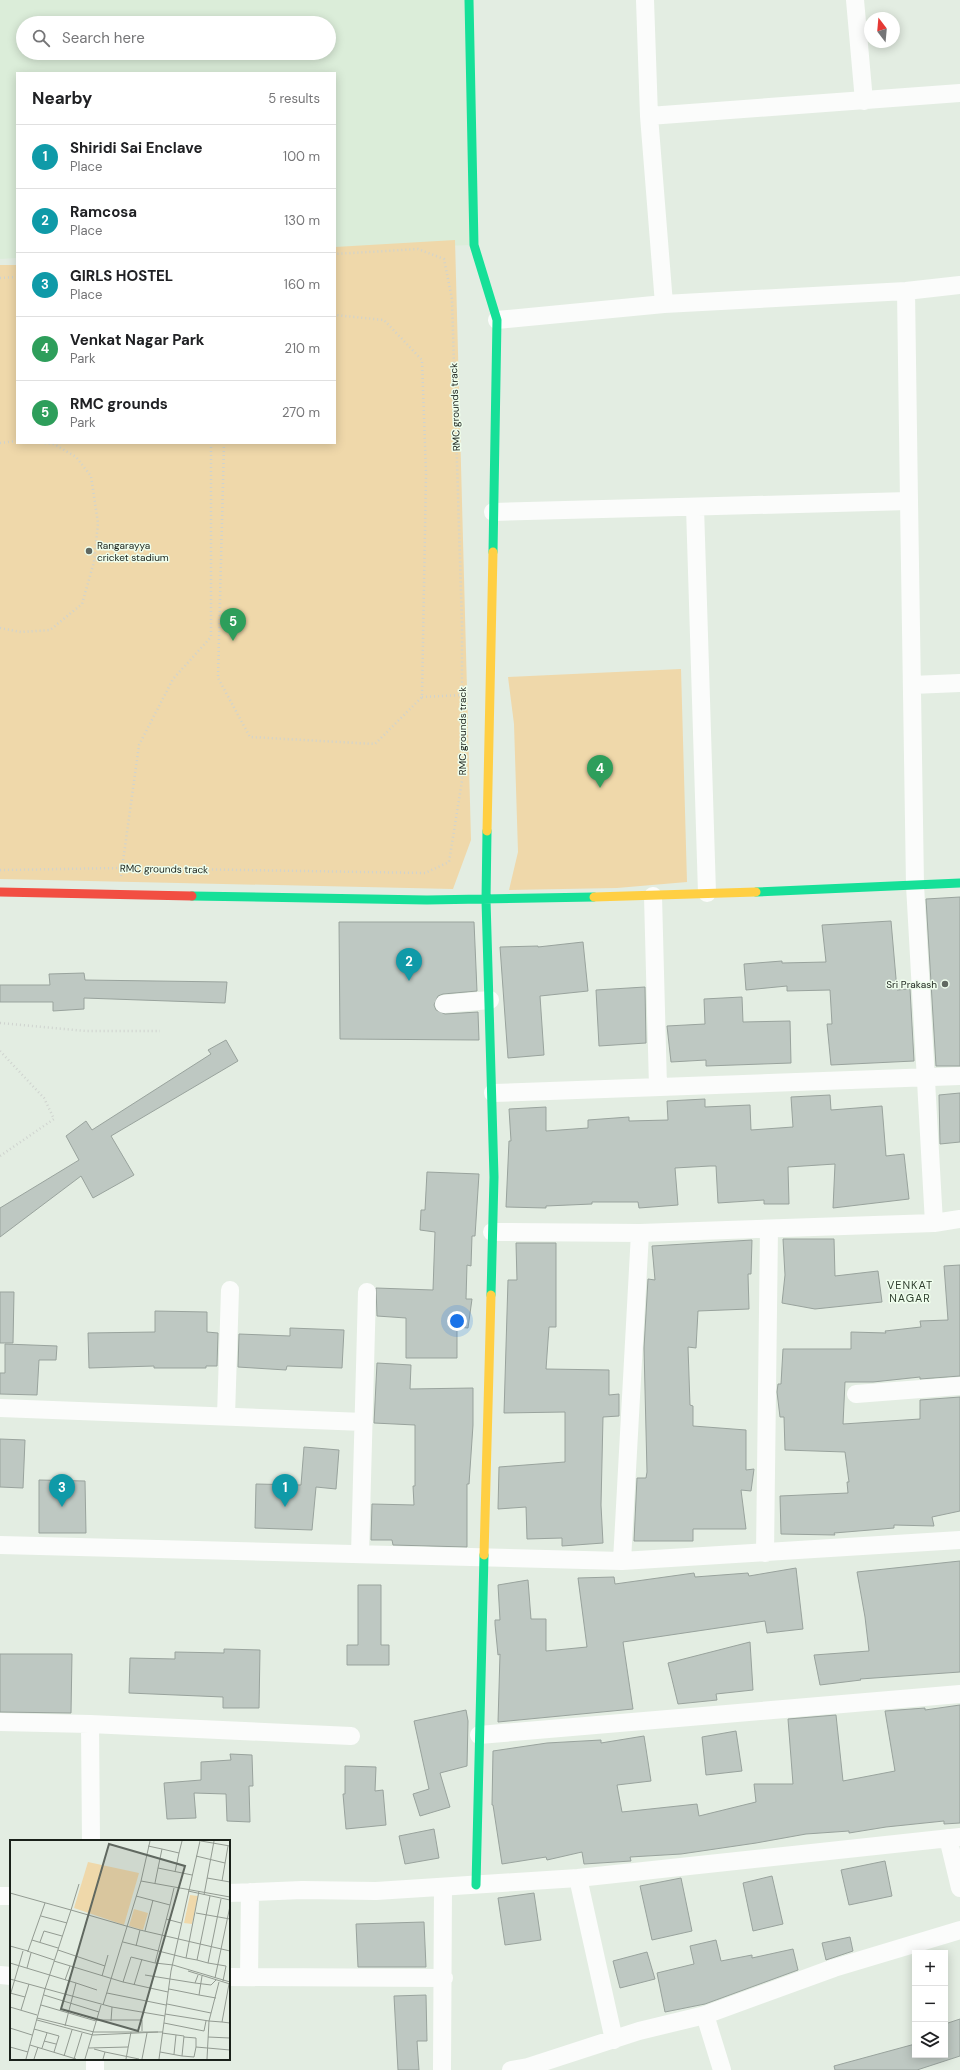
<!DOCTYPE html>
<meta charset="utf-8">
<style>
body{margin:0;font-family:"DM Sans",sans-serif;background:#f2f2f2;color:#202124}
.controls{position:absolute;right:12px;bottom:12px;display:grid;overflow:hidden;border-radius:0px;box-shadow:0 2px 10px #0003}
.controls button{width:36px;height:36px;display:grid;place-items:center;padding:0;border:0;border-bottom:1px solid #e0e0e0;background:#fff;color:#202124;font:20px sans-serif}
.compass{position:absolute;left:864px;top:12px;width:36px;height:36px;border-radius:50%;background:#fff;box-shadow:0 2px 10px #0003;rotate:344deg}
.you{position:absolute;left:457px;top:1321px;width:14px;height:14px;margin:-10px;border:3px solid #fff;border-radius:50%;background:#1a73e8;box-shadow:0 0 0 6px #1a73e833}
.badge{display:grid;place-items:center;width:26px;height:26px;border-radius:50%;background:#d93025;color:#fff;font-size:13px;font-weight:700}
.pin{position:absolute;translate:-50% -33px;filter:drop-shadow(0 1px 2px #0008)}
.pin::after{content:'';position:absolute;top:21px;width:14px;height:12px;background:inherit;clip-path:polygon(0 0,100% 0,50% 100%)}
.list{margin:0;padding:0;list-style:none}
h2{display:flex;justify-content:space-between;align-items:center;height:52px;margin:0;padding:0 16px;font-size:17px}
h2 small{font-size:13px;font-weight:400;color:#757577}
.list li{display:grid;grid-template-columns:26px 1fr auto;gap:12px;align-items:center;box-sizing:border-box;height:64px;padding:0 16px;border-top:1px solid #e0e0e0}
.list b{display:block;font-size:15px;white-space:nowrap}
.list p{margin:0;font-size:13px;white-space:nowrap;color:#757577}
.list em{font-size:13px;font-style:normal;color:#757577}
.icon{flex:none;width:22px;height:22px;fill:none;stroke:currentColor;stroke-width:2;stroke-linecap:round;stroke-linejoin:round}
.map{position:relative;flex:none;width:960px;height:2070px;overflow:hidden}
.search{position:absolute;background:#fff;box-shadow:0 2px 10px #0003;left:16px;top:16px;width:320px;height:44px;display:flex;align-items:center;gap:10px;box-sizing:border-box;padding:0 14px;border-radius:22px;color:#757577;font-size:15px}
.panel{position:absolute;background:#fff;box-shadow:0 2px 10px #0003;left:16px;top:72px;width:320px;height:372px;border-radius:0px}
.map>svg:first-child{display:block}
.built{fill:#dbedd9;fill-rule:evenodd}
.green{fill:#efd8aa}
.building{fill:#bec8c2;stroke:#99a39d}
.lines{fill:none;stroke-linecap:round;stroke-linejoin:round}
.path{stroke:#cfd3cf;stroke-width:2.5;stroke-dasharray:1 3;stroke-linecap:butt}
.street{stroke:#fbfcfb;stroke-width:18}
.fast{stroke:#16e098;stroke-width:9}
.slow{stroke:#ffcf43;stroke-width:9}
.jam{stroke:#f24e42;stroke-width:9}
.poi-dot{fill:#606860;stroke:#effeed;stroke-width:1.5}
.labels{text-anchor:middle;dominant-baseline:central;stroke-width:3;stroke-linejoin:round;paint-order:stroke}
.street-label{font-size:10px;fill:#1a211a;stroke:#effeed}
.poi-label{font-size:10px;fill:#1a211a;stroke:#effeed;text-anchor:start}
.neighbourhood-label{font-size:11px;letter-spacing:1px;fill:#2f3e2e;stroke:#effeed}
.inset-road{fill:none;stroke:#939b92;stroke-width:1}
.view{fill:#606860;fill-opacity:0.15;stroke:#606860;stroke-width:2}
.inset-edge{fill:none;stroke:#1a211a;stroke-width:2}
</style>
<div class="map">
<svg width="960" height="2070" viewBox="0 0 960 2070">
<rect width="100%" height="100%" fill="#e3ede2"/>
<path class="built" d="M 0,0 L 472,0 L 474,245 L 335,249 L 335,73 L 17,73 L 17,258 L 0,259 ZM 23,23 L 329,23 L 329,53 L 23,53 Z"/>
<path class="green" d="M 455,240 L 471,840 L 453,889 L 0,879 L 0,265 L 17,265 L 17,443 L 335,443 L 335,247 Z
M 681,669 L 687,882 L 617,888 L 509,890 L 518,852 L 514,724 L 508,677 Z"/>
<path class="building" d="M 960,897 L 960,1066 L 936,1066 L 926,899 Z
M 891,921 L 897,990 L 910,989 L 914,1061 L 831,1065 L 827,1024 L 832,1024 L 830,990 L 787,991 L 787,986 L 746,990 L 744,964 L 782,961 L 782,963 L 826,962 L 822,925 Z
M 339,922 L 474,922 L 477,991 L 443,994 L 438,996 L 434,1005 L 436,1010 L 445,1014 L 478,1012 L 479,1040 L 340,1039 Z
M 583,942 L 588,991 L 540,996 L 544,1055 L 508,1058 L 500,947 L 538,946 L 538,947 Z
M 84,973 L 85,980 L 227,982 L 225,1003 L 84,998 L 84,1009 L 53,1011 L 53,1002 L 0,1002 L 0,985 L 50,985 L 49,974 Z
M 645,987 L 646,1043 L 599,1046 L 596,990 Z
M 742,997 L 743,1022 L 790,1021 L 791,1063 L 706,1066 L 706,1060 L 671,1062 L 667,1026 L 705,1024 L 704,999 Z
M 226,1040 L 238,1061 L 111,1136 L 134,1175 L 93,1198 L 81,1176 L 0,1237 L 0,1208 L 79,1160 L 66,1136 L 86,1121 L 92,1130 L 211,1054 L 208,1050 Z
M 960,1093 L 960,1142 L 940,1144 L 939,1095 Z
M 830,1095 L 831,1110 L 882,1106 L 886,1156 L 904,1154 L 909,1199 L 833,1208 L 835,1164 L 788,1167 L 789,1204 L 764,1204 L 764,1200 L 718,1203 L 716,1166 L 710,1166 L 675,1168 L 678,1205 L 639,1208 L 638,1202 L 592,1202 L 592,1204 L 546,1206 L 546,1208 L 506,1207 L 509,1141 L 511,1141 L 509,1109 L 546,1107 L 546,1131 L 588,1128 L 588,1120 L 629,1117 L 629,1121 L 668,1120 L 667,1101 L 705,1099 L 705,1107 L 750,1105 L 751,1130 L 793,1127 L 791,1097 Z
M 427,1172 L 479,1174 L 475,1236 L 472,1236 L 471,1266 L 467,1265 L 466,1299 L 472,1299 L 468,1328 L 457,1327 L 457,1358 L 406,1358 L 406,1318 L 377,1316 L 376,1288 L 433,1290 L 435,1232 L 420,1230 L 421,1210 L 425,1210 Z
M 783,1239 L 834,1239 L 835,1276 L 878,1271 L 882,1302 L 815,1309 L 782,1303 L 785,1275 Z
M 752,1240 L 751,1274 L 748,1274 L 749,1309 L 698,1311 L 696,1348 L 688,1347 L 690,1405 L 693,1406 L 693,1426 L 746,1430 L 746,1470 L 754,1469 L 751,1491 L 741,1490 L 746,1529 L 693,1529 L 693,1541 L 634,1541 L 637,1478 L 646,1478 L 647,1472 L 644,1348 L 648,1279 L 655,1280 L 652,1246 Z
M 516,1243 L 556,1243 L 556,1327 L 549,1327 L 546,1369 L 609,1370 L 609,1395 L 619,1394 L 619,1416 L 603,1417 L 601,1505 L 603,1543 L 562,1546 L 562,1538 L 527,1539 L 526,1507 L 498,1509 L 499,1467 L 565,1462 L 565,1412 L 504,1413 L 508,1280 L 517,1280 Z
M 960,1265 L 960,1376 L 920,1379 L 920,1377 L 873,1382 L 845,1382 L 843,1424 L 920,1419 L 920,1400 L 960,1397 L 960,1511 L 932,1517 L 934,1526 L 894,1525 L 894,1528 L 834,1533 L 835,1535 L 781,1534 L 780,1496 L 848,1493 L 847,1482 L 849,1482 L 845,1452 L 785,1450 L 784,1417 L 780,1417 L 777,1392 L 778,1384 L 781,1384 L 783,1349 L 851,1349 L 851,1332 L 886,1333 L 885,1331 L 921,1327 L 920,1321 L 948,1320 L 944,1266 Z
M 0,1292 L 14,1292 L 13,1343 L 0,1343 Z
M 155,1311 L 207,1312 L 207,1332 L 218,1333 L 217,1366 L 206,1366 L 206,1368 L 154,1368 L 154,1366 L 89,1368 L 88,1333 L 155,1332 Z
M 290,1328 L 344,1330 L 342,1368 L 287,1366 L 286,1370 L 238,1367 L 239,1334 L 290,1336 Z
M 5,1344 L 57,1346 L 56,1360 L 39,1360 L 37,1395 L 0,1394 L 0,1373 L 5,1373 Z
M 377,1363 L 411,1365 L 410,1389 L 473,1388 L 473,1425 L 469,1484 L 467,1484 L 467,1547 L 393,1545 L 392,1540 L 371,1540 L 372,1504 L 414,1505 L 413,1486 L 415,1486 L 415,1425 L 374,1423 Z
M 0,1439 L 25,1440 L 23,1488 L 0,1487 Z
M 304,1447 L 339,1450 L 336,1489 L 316,1487 L 312,1530 L 255,1528 L 256,1484 L 301,1485 Z
M 39,1480 L 85,1481 L 86,1533 L 39,1533 Z
M 960,1561 L 960,1672 L 860,1679 L 861,1680 L 820,1685 L 814,1655 L 869,1651 L 865,1617 L 857,1572 Z
M 796,1568 L 803,1629 L 767,1633 L 765,1621 L 623,1642 L 633,1709 L 498,1722 L 500,1654 L 498,1655 L 495,1624 L 495,1620 L 500,1620 L 498,1585 L 528,1580 L 531,1619 L 546,1619 L 546,1651 L 587,1647 L 578,1578 L 614,1577 L 615,1584 L 694,1573 L 695,1577 L 748,1573 L 749,1576 Z
M 358,1585 L 381,1585 L 381,1645 L 389,1645 L 389,1665 L 347,1665 L 347,1645 L 358,1645 Z
M 750,1642 L 753,1690 L 716,1694 L 717,1700 L 678,1704 L 668,1663 Z
M 224,1649 L 260,1650 L 259,1708 L 223,1708 L 223,1697 L 129,1693 L 130,1658 L 175,1659 L 175,1652 L 224,1653 Z
M 0,1654 L 72,1654 L 71,1713 L 0,1712 Z
M 960,1705 L 960,1823 L 944,1824 L 944,1821 L 886,1827 L 849,1833 L 849,1831 L 806,1834 L 756,1843 L 681,1854 L 630,1857 L 631,1861 L 584,1864 L 582,1852 L 547,1860 L 546,1857 L 502,1864 L 493,1805 L 492,1805 L 493,1751 L 547,1743 L 601,1740 L 601,1743 L 644,1736 L 651,1781 L 617,1785 L 622,1812 L 697,1804 L 699,1816 L 756,1802 L 754,1784 L 793,1784 L 788,1719 L 836,1715 L 843,1781 L 895,1771 L 885,1711 L 925,1708 L 925,1710 Z
M 466,1710 L 468,1721 L 467,1766 L 440,1773 L 450,1807 L 420,1816 L 413,1794 L 429,1789 L 414,1721 Z
M 736,1731 L 742,1771 L 706,1775 L 702,1737 Z
M 230,1754 L 252,1755 L 253,1786 L 249,1786 L 250,1822 L 227,1821 L 226,1794 L 194,1793 L 196,1818 L 167,1819 L 164,1783 L 201,1780 L 201,1762 L 231,1760 Z
M 345,1766 L 376,1767 L 375,1791 L 383,1790 L 386,1825 L 346,1829 L 343,1794 L 345,1794 Z
M 434,1829 L 439,1858 L 405,1864 L 399,1836 Z
M 885,1861 L 892,1896 L 849,1905 L 841,1870 Z
M 772,1876 L 783,1924 L 753,1931 L 743,1883 Z
M 681,1878 L 692,1931 L 652,1940 L 640,1886 Z
M 534,1893 L 541,1940 L 505,1945 L 498,1898 Z
M 424,1922 L 426,1967 L 358,1967 L 356,1924 Z
M 850,1937 L 853,1951 L 826,1960 L 822,1943 Z
M 716,1940 L 721,1961 L 752,1955 L 752,1958 L 793,1949 L 798,1970 L 705,2004 L 665,2012 L 657,1973 L 694,1964 L 690,1946 Z
M 647,1952 L 655,1979 L 620,1988 L 613,1961 Z
M 426,1995 L 427,2041 L 417,2041 L 419,2070 L 398,2070 L 394,1996 Z
M 960,2019 L 960,2056 L 917,2070 L 835,2070 L 834,2066 L 915,2044 L 915,2055 L 945,2055 L 945,2024 Z"/>
<g class="lines">
<path class="path" d="M 0,278 L 17,277
M 0,443 L 17,441
M 224,443 L 218,678 L 250,737 L 375,744 L 422,697 L 426,473 L 422,360 L 384,320 L 335,315
M 0,628 L 21,632 L 50,630 L 82,604 L 94,562 L 98,523 L 91,476 L 76,457 L 54,444 L 43,443
M 422,697 L 462,695
M 0,870 L 122,868 L 425,873 L 449,862 L 462,781 L 462,625 L 452,299 L 444,259 L 418,249 L 335,254
M 121,876 L 139,745 L 173,679 L 211,637 L 211,443
M 0,1023 L 86,1031 L 160,1031
M 0,1051 L 44,1098 L 54,1119 L 0,1156"/>
<path class="street" d="M 645,0 L 649,116 L 960,93
M 855,0 L 864,101
M 649,116 L 664,304
M 906,291 L 909,501
M 497,320 L 664,304 L 906,291 L 960,285
M 695,507 L 707,893
M 493,512 L 909,501 L 915,885 L 934,1223 L 960,1219
M 912,685 L 960,683
M 653,896 L 658,1087
M 444,1004 L 490,1000
M 493,1093 L 960,1076
M 492,1232 L 640,1233
M 856,1394 L 960,1386
M 0,1408 L 364,1422
M 226,1416 L 230,1290
M 0,1545 L 622,1561 L 960,1540
M 765,1553 L 769,1229
M 360,1554 L 367,1292
M 622,1561 L 640,1233 L 934,1223
M 0,1722 L 90,1724
M 479,1735 L 960,1694
M 948,1838 L 960,1888
M 91,1841 L 90,1724 L 351,1736
M 578,1878 L 960,1837
M 229,1893 L 302,1890 L 376,1891 L 578,1878 L 614,2040
M 0,1896 L 11,1896
M 0,1975 L 11,1976
M 229,1977 L 444,1978
M 249,1977 L 250,1892
M 705,2015 L 722,2070
M 95,2059 L 95,2070
M 442,2070 L 443,1888
M 511,2070 L 528,2067 L 639,2031 L 705,2015 L 834,1968 L 960,1930"/>
<path class="fast" d="M 469,0 L 474,245 L 497,320 L 493,552
M 487,831 L 486,900 L 494,1177 L 491,1295
M 756,892 L 960,883
M 192,896 L 427,900 L 594,897
M 476,1885 L 484,1555"/>
<path class="slow" d="M 487,831 L 493,552
M 594,897 L 756,892
M 484,1555 L 491,1295"/>
<path class="jam" d="M 0,892 L 192,896"/>
</g>
<g class="poi-dot">
<circle cx="89" cy="551" r="4"/>
<circle cx="945" cy="984" r="4"/>
</g>
<g class="labels">
<g class="street-label">
<text transform="translate(455 407) rotate(-92)">RMC grounds track</text>
<text transform="translate(462 731) rotate(-90)">RMC grounds track</text>
<text transform="translate(164 869) rotate(1)">RMC grounds track</text>
</g>
<g class="poi-label">
<text x="97" y="545">Rangarayya<tspan x="97" dy="12">cricket stadium</tspan></text>
<text x="937" y="984" text-anchor="end">Sri Prakash</text>
</g>
<g class="neighbourhood-label">
<text x="910" y="1285">VENKAT<tspan x="910" dy="13">NAGAR</tspan></text>
</g>
</g>
<g transform="translate(10 1840)">
<rect width="220" height="220" fill="#e3ede2"/>
<path d="M 78,22 L 129,33 L 114,85 L 64,68 ZM 180,55 L 188,56 L 182,84 L 174,83 ZM 124,69 L 138,73 L 133,90 L 119,86 Z" fill="#efd8aa"/>
<path class="inset-road" d="M 191,1 L 220,6M 138,6 L 152,9 L 148,28 L 182,35M 152,9 L 169,13 L 165,32M 169,13 L 172,1M 186,16 L 215,23M 197,38 L 220,42M 131,41 L 220,57M 212,41 L 218,6M 145,43 L 148,28M 69,44 L 61,70 L 130,90 L 220,111M 178,51 L 220,60M 0,53 L 61,70 L 35,149 L 16,219M 194,55 L 204,1M 126,56 L 160,65 L 145,123 L 163,125 L 220,142M 160,65 L 164,48M 186,73 L 220,79M 31,76 L 57,83M 156,79 L 171,83M 135,91 L 143,60M 22,100 L 48,108M 30,102 L 34,91 L 52,96M 113,102 L 176,118 L 189,51M 0,106 L 18,111 L 35,63M 126,106 L 130,90M 48,110 L 95,126M 17,111 L 44,120M 176,118 L 187,120 L 200,56M 187,120 L 198,123 L 211,59M 44,121 L 113,142 L 158,152M 0,123 L 66,143M 198,123 L 216,126 L 213,141M 17,128 L 21,113M 178,131 L 220,144M 135,135 L 185,143 L 188,135M 92,136 L 98,115M 205,138 L 220,66M 0,139 L 102,167 L 101,181M 55,140 L 60,126M 113,142 L 121,117 L 145,123M 209,142 L 199,181 L 212,182M 185,143 L 201,145 L 206,140M 219,144 L 212,182 L 220,183M 124,145 L 132,119M 159,149 L 189,155 L 192,136M 0,153 L 15,157M 97,153 L 156,165M 34,155 L 89,172M 189,155 L 206,158M 0,156 L 13,111M 157,164 L 201,173M 31,165 L 86,181M 93,165 L 131,41 L 140,1M 0,167 L 27,175M 102,167 L 155,176M 11,170 L 19,144M 155,174 L 199,181 L 197,219M 27,178 L 84,192 L 153,192M 27,180 L 83,195 L 148,192M 86,180 L 132,180 L 132,191M 154,183 L 194,191 L 196,181M 55,186 L 66,143 L 87,150M 0,188 L 22,195M 24,189 L 49,196 L 44,212M 198,197 L 220,198M 34,201 L 46,204M 20,205 L 66,219M 0,207 L 18,212M 186,207 L 220,210M 32,208 L 37,193M 79,208 L 118,207M 84,209 L 95,212 L 93,219M 95,212 L 129,219M 150,212 L 172,216 L 174,196 L 152,193M 164,214 L 166,195M 54,216 L 62,190M 172,216 L 184,217 L 186,207 L 186,198 L 174,197M 24,219 L 28,207M 64,219 L 72,193M 75,219 L 91,165M 116,219 L 121,192M 132,219 L 137,193M 149,219 L 161,131 L 190,1"/>
<path class="view" d="M 99,4 L 175,26 L 128,191 L 51,169 Z"/>
<rect width="220" height="220" class="inset-edge"/>
</g>
</svg>
<div class="controls">
<button>+</button>
<button>−</button>
<button><svg class="icon" aria-label="layers" viewBox="0 0 24 24"><path d="M12 4l9 5-9 5-9-5zM3 14l9 5 9-5"/></svg></button>
</div>
<svg class="compass" viewBox="-18 -18 36 36"><path d="M0-13l5 13h-10z" fill="#e53935"/><path d="M0 13l5-13h-10z" fill="#757577"/></svg>
<div class="you"></div>
<div class="pin badge" style="left:285px;top:1507px;background:#0f9aa8">1</div>
<div class="pin badge" style="left:409px;top:981px;background:#0f9aa8">2</div>
<div class="pin badge" style="left:62px;top:1507px;background:#0f9aa8">3</div>
<div class="pin badge" style="left:600px;top:788px;background:#2e9e5b">4</div>
<div class="pin badge" style="left:233px;top:641px;background:#2e9e5b">5</div>
<div class="search"><svg class="icon" aria-label="search" viewBox="0 0 24 24"><circle cx="10" cy="10" r="6"/><path d="M15 15l6 6"/></svg>Search here</div>
<section class="panel">
<h2>Nearby<small>5 results</small></h2>
<ul class="list">
<li><span class="badge" style="background:#0f9aa8">1</span><div><b>Shiridi Sai Enclave</b><p>Place</p></div><em>100 m</em></li>
<li><span class="badge" style="background:#0f9aa8">2</span><div><b>Ramcosa</b><p>Place</p></div><em>130 m</em></li>
<li><span class="badge" style="background:#0f9aa8">3</span><div><b>GIRLS HOSTEL</b><p>Place</p></div><em>160 m</em></li>
<li><span class="badge" style="background:#2e9e5b">4</span><div><b>Venkat Nagar Park</b><p>Park</p></div><em>210 m</em></li>
<li><span class="badge" style="background:#2e9e5b">5</span><div><b>RMC grounds</b><p>Park</p></div><em>270 m</em></li>
</ul>
</section>
</div>
